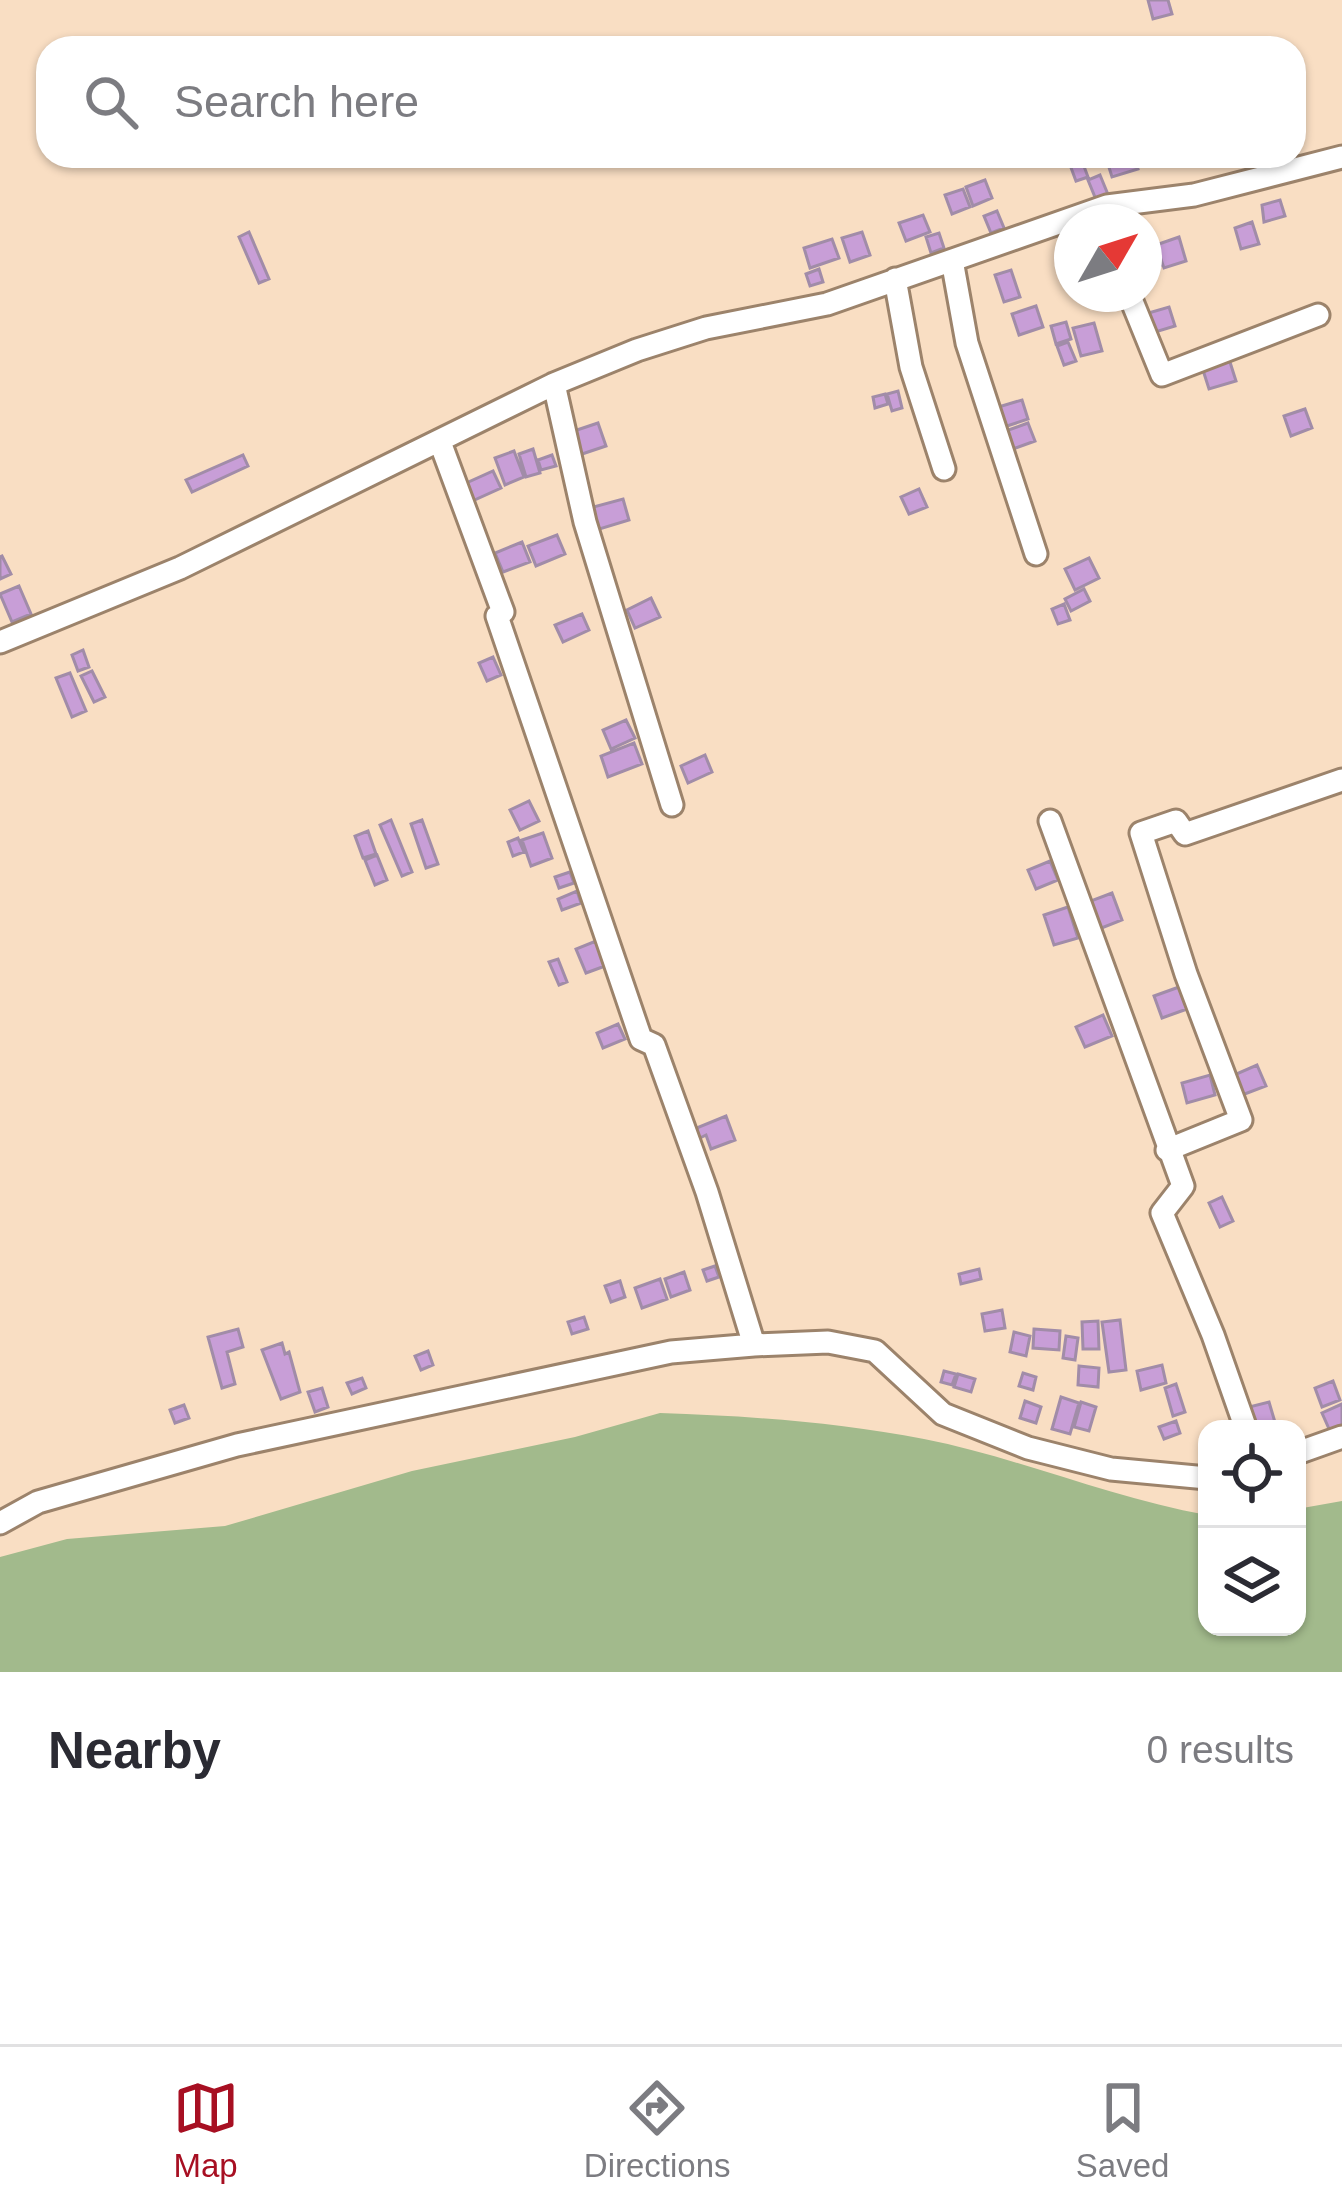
<!DOCTYPE html>
<style>
body{margin:0;font-family:Helvetica,sans-serif;background:#f7f7f7;color:#2b2b33}
.controls{position:absolute;right:36px;bottom:36px;display:grid;overflow:hidden;border-radius:24px;box-shadow:0 3px 9px #0004}
.controls button{width:108px;height:108px;display:grid;place-items:center;padding:0;border:0;border-bottom:3px solid #e1e1e2;background:#fff;color:#2b2b33;font:60px sans-serif}
.compass{position:absolute;left:1054px;top:204px;width:108px;height:108px;border-radius:50%;background:#fff;box-shadow:0 3px 9px #0004;rotate:51deg}
.list{margin:0;padding:0;list-style:none}
h2{display:flex;justify-content:space-between;align-items:center;height:156px;margin:0;padding:0 48px;font-size:51px}
h2 small{font-size:39px;font-weight:400;color:#7c7c81}
.icon{flex:none;width:66px;height:66px;fill:none;stroke:currentColor;stroke-width:2;stroke-linecap:round;stroke-linejoin:round}
.map{position:relative;flex:none;width:1342px;height:1672px;overflow:hidden}
.search{position:absolute;background:#fff;box-shadow:0 3px 9px #0004;left:36px;right:36px;top:36px;height:132px;display:flex;align-items:center;gap:30px;box-sizing:border-box;padding:0 42px;border-radius:36px;color:#7c7c81;font-size:45px}
.sheet{height:372px;background:#fff}
nav{display:flex;justify-content:space-around;align-items:center;box-sizing:border-box;height:168px;border-top:3px solid #e1e1e2;background:#fff;font-size:33px;color:#7c7c81}
nav a{display:grid;justify-items:center;gap:6px}
nav .on{color:#a70f22}
.map>svg:first-child{display:block}
.green{fill:#a2ba8c}
.building{fill:#c89ed7;stroke:#a18ca8;stroke-width:3}
.lines{fill:none;stroke-linecap:round;stroke-linejoin:round}
.minor-casing{stroke:#9c836b;stroke-width:27}
.minor{stroke:#fff;stroke-width:21}
</style>
<div class="map">
<svg width="1342" height="1672" viewBox="0 0 1342 1672">
<rect width="100%" height="100%" fill="#f9dec3"/>
<path class="green" d="M 660,1413 C 749,1416 837,1422 924,1439 C 1020,1458 1111,1498 1207,1515 L 1207,1627 L 1297,1627 L 1297,1509 L 1342,1501 L 1342,1672 L 0,1672 L 0,1557 L 67,1539 L 225,1526 L 412,1471 L 575,1437 Z"/>
<path class="building" d="M 1148,0 L 1168,0 L 1172,14 L 1153,19 Z
M 1122,156 L 1134,156 L 1138,169 L 1112,177 L 1107,161 Z
M 1082,161 L 1088,177 L 1076,181 L 1070,165 Z
M 1100,175 L 1109,197 L 1097,202 L 1088,180 Z
M 985,180 L 992,198 L 973,206 L 966,187 Z
M 963,189 L 970,207 L 952,214 L 945,195 Z
M 1280,200 L 1285,216 L 1264,222 L 1262,205 Z
M 997,211 L 1004,228 L 991,233 L 984,216 Z
M 923,215 L 930,232 L 906,241 L 899,223 Z
M 1252,222 L 1259,244 L 1241,249 L 1235,228 Z
M 249,232 L 269,279 L 259,283 L 239,237 Z
M 862,232 L 870,255 L 850,262 L 842,238 Z
M 939,233 L 944,248 L 931,253 L 926,237 Z
M 1179,237 L 1186,261 L 1164,268 L 1156,245 Z
M 1152,238 L 1161,265 L 1144,271 L 1144,240 Z
M 832,239 L 839,258 L 810,268 L 804,248 Z
M 819,269 L 823,282 L 810,286 L 806,274 Z
M 1011,270 L 1020,297 L 1004,302 L 995,275 Z
M 1036,306 L 1043,327 L 1019,335 L 1012,314 Z
M 1169,307 L 1175,326 L 1152,333 L 1145,314 Z
M 1066,322 L 1071,339 L 1056,344 L 1051,326 Z
M 1094,323 L 1102,351 L 1081,356 L 1073,328 Z
M 1068,342 L 1076,361 L 1064,365 L 1057,346 Z
M 1229,359 L 1236,381 L 1209,389 L 1202,367 Z
M 898,391 L 902,408 L 892,411 L 887,394 Z
M 885,394 L 888,404 L 875,408 L 873,397 Z
M 1022,400 L 1028,419 L 1001,428 L 995,408 Z
M 1305,409 L 1312,428 L 1291,436 L 1284,416 Z
M 598,423 L 606,446 L 573,457 L 565,434 Z
M 1028,423 L 1035,441 L 1010,450 L 1003,432 Z
M 533,449 L 540,473 L 526,477 L 519,454 Z
M 514,451 L 524,477 L 505,485 L 495,458 Z
M 243,455 L 248,466 L 192,492 L 186,480 Z
M 552,455 L 556,466 L 541,470 L 538,460 Z
M 493,471 L 501,488 L 470,502 L 462,485 Z
M 919,489 L 927,507 L 909,514 L 901,497 Z
M 623,499 L 629,520 L 593,531 L 586,509 Z
M 557,535 L 565,554 L 536,566 L 528,546 Z
M 522,542 L 530,562 L 503,572 L 495,553 Z
M 2,556 L 11,574 L 0,579 L 0,557 Z
M 1089,558 L 1099,578 L 1075,590 L 1065,569 Z
M 19,586 L 31,614 L 12,622 L 0,594 Z
M 1084,589 L 1090,601 L 1071,611 L 1065,599 Z
M 651,598 L 660,617 L 635,628 L 627,610 Z
M 1064,604 L 1070,620 L 1058,624 L 1052,609 Z
M 582,614 L 589,630 L 563,642 L 555,625 Z
M 83,650 L 89,667 L 78,671 L 72,655 Z
M 493,657 L 501,675 L 487,681 L 479,663 Z
M 92,671 L 105,697 L 94,702 L 81,676 Z
M 70,673 L 86,711 L 72,717 L 56,678 Z
M 626,720 L 635,738 L 611,749 L 603,730 Z
M 634,743 L 642,764 L 608,777 L 601,756 Z
M 705,755 L 712,772 L 688,783 L 681,766 Z
M 529,801 L 539,821 L 520,830 L 510,810 Z
M 391,820 L 412,872 L 402,876 L 380,825 Z
M 422,820 L 438,864 L 426,868 L 411,824 Z
M 368,831 L 376,854 L 363,858 L 355,836 Z
M 543,833 L 552,858 L 531,866 L 522,840 Z
M 518,838 L 524,852 L 513,856 L 508,842 Z
M 377,855 L 387,880 L 375,885 L 365,860 Z
M 1050,861 L 1058,880 L 1036,889 L 1028,870 Z
M 570,872 L 574,883 L 559,888 L 555,877 Z
M 577,891 L 581,903 L 562,910 L 558,899 Z
M 1112,893 L 1122,920 L 1099,929 L 1088,902 Z
M 1068,907 L 1078,938 L 1054,945 L 1044,915 Z
M 596,941 L 605,966 L 586,973 L 576,949 Z
M 558,959 L 567,982 L 559,985 L 549,962 Z
M 1179,987 L 1187,1009 L 1162,1018 L 1154,996 Z
M 1103,1015 L 1112,1036 L 1085,1047 L 1076,1027 Z
M 618,1024 L 625,1039 L 603,1048 L 597,1033 Z
M 1257,1065 L 1266,1086 L 1242,1095 L 1234,1075 Z
M 1210,1075 L 1215,1095 L 1187,1103 L 1182,1083 Z
M 726,1116 L 735,1140 L 711,1149 L 706,1135 L 698,1139 L 694,1129 Z
M 1222,1197 L 1233,1221 L 1220,1227 L 1209,1203 Z
M 715,1266 L 719,1277 L 707,1281 L 703,1270 Z
M 979,1269 L 981,1279 L 961,1284 L 959,1274 Z
M 684,1272 L 690,1290 L 671,1297 L 665,1279 Z
M 660,1279 L 667,1299 L 642,1308 L 635,1288 Z
M 620,1281 L 625,1297 L 611,1302 L 605,1286 Z
M 1002,1310 L 1005,1328 L 985,1331 L 982,1314 Z
M 584,1317 L 588,1329 L 572,1334 L 568,1322 Z
M 1120,1320 L 1126,1370 L 1109,1372 L 1102,1322 Z
M 1098,1321 L 1099,1349 L 1083,1349 L 1082,1322 Z
M 238,1329 L 243,1347 L 227,1352 L 235,1384 L 222,1388 L 208,1337 Z
M 1034,1329 L 1060,1331 L 1059,1350 L 1033,1348 Z
M 1014,1332 L 1030,1336 L 1026,1356 L 1010,1352 Z
M 1066,1336 L 1078,1338 L 1075,1360 L 1063,1358 Z
M 282,1343 L 285,1354 L 289,1352 L 300,1392 L 281,1399 L 262,1350 Z
M 428,1351 L 433,1365 L 421,1370 L 415,1356 Z
M 1162,1365 L 1166,1383 L 1141,1390 L 1137,1371 Z
M 1079,1366 L 1099,1368 L 1098,1387 L 1078,1385 Z
M 944,1371 L 956,1374 L 952,1385 L 941,1382 Z
M 1023,1373 L 1036,1377 L 1033,1390 L 1019,1386 Z
M 958,1374 L 975,1379 L 971,1392 L 954,1387 Z
M 362,1378 L 366,1388 L 352,1394 L 347,1383 Z
M 1333,1381 L 1340,1400 L 1322,1407 L 1315,1388 Z
M 1176,1384 L 1185,1412 L 1173,1416 L 1165,1388 Z
M 322,1388 L 328,1407 L 315,1412 L 308,1392 Z
M 1061,1397 L 1079,1403 L 1070,1434 L 1052,1429 Z
M 1025,1401 L 1041,1407 L 1036,1423 L 1020,1418 Z
M 1081,1402 L 1096,1407 L 1089,1431 L 1074,1427 Z
M 1269,1402 L 1277,1429 L 1256,1429 L 1249,1407 Z
M 1342,1404 L 1342,1426 L 1330,1431 L 1322,1413 Z
M 184,1405 L 189,1418 L 175,1423 L 170,1410 Z
M 1176,1421 L 1180,1433 L 1164,1439 L 1159,1427 Z"/>
<g class="lines">
<g class="minor-casing">
<path id="minor" d="M 952,260 L 967,343 L 1036,554
M 895,279 L 911,367 L 944,469
M 1129,294 L 1162,375 L 1318,315
M 554,384 L 585,522 L 672,805
M 440,442 L 503,612 L 497,616 L 641,1039 L 654,1045 L 707,1192 L 754,1345
M 0,642 L 180,568 L 554,384 L 637,350 L 706,328 L 827,304 L 1107,206 L 1194,195 L 1342,157
M 1050,821 L 1183,1186 L 1162,1213 L 1213,1335 L 1246,1429
M 1167,1150 L 1241,1120 L 1186,974 L 1141,833 L 1176,821 L 1185,834 L 1342,780
M 1297,1453 L 1342,1437
M 0,1523 L 38,1502 L 237,1445 L 671,1352 L 754,1345 L 828,1342 L 875,1351 L 943,1414 L 1028,1448 L 1111,1469 L 1207,1478"/>
</g>
<use href="#minor" class="minor"/>
</g>
</svg>
<div class="controls">
<button><svg class="icon" aria-label="locate" viewBox="0 0 24 24"><circle cx="12" cy="12" r="6"/><path d="M12 2v4M12 18v4M2 12h4M18 12h4"/></svg></button>
<button><svg class="icon" aria-label="layers" viewBox="0 0 24 24"><path d="M12 4l9 5-9 5-9-5zM3 14l9 5 9-5"/></svg></button>
</div>
<svg class="compass" viewBox="-18 -18 36 36"><path d="M0-13l5 13h-10z" fill="#e53935"/><path d="M0 13l5-13h-10z" fill="#7c7c81"/></svg>
<div class="search"><svg class="icon" aria-label="search" viewBox="0 0 24 24"><circle cx="10" cy="10" r="6"/><path d="M15 15l6 6"/></svg>Search here</div>
</div>
<section class="sheet">
<h2>Nearby<small>0 results</small></h2>
<ul class="list">
</ul>
</section>
<nav>
<a class="on"><svg class="icon" aria-label="map" viewBox="0 0 24 24"><path d="M3 6l6-2 6 2 6-2v14l-6 2-6-2-6 2zM9 4v14M15 6v14"/></svg>Map</a>
<a><svg class="icon" aria-label="directions" viewBox="0 0 24 24"><path d="M12 3l9 9-9 9-9-9zM9 14v-3h6M13 9l2 2-2 2"/></svg>Directions</a>
<a><svg class="icon" aria-label="saved" viewBox="0 0 24 24"><path d="M7 4h10v16l-5-4-5 4z"/></svg>Saved</a>
</nav>
